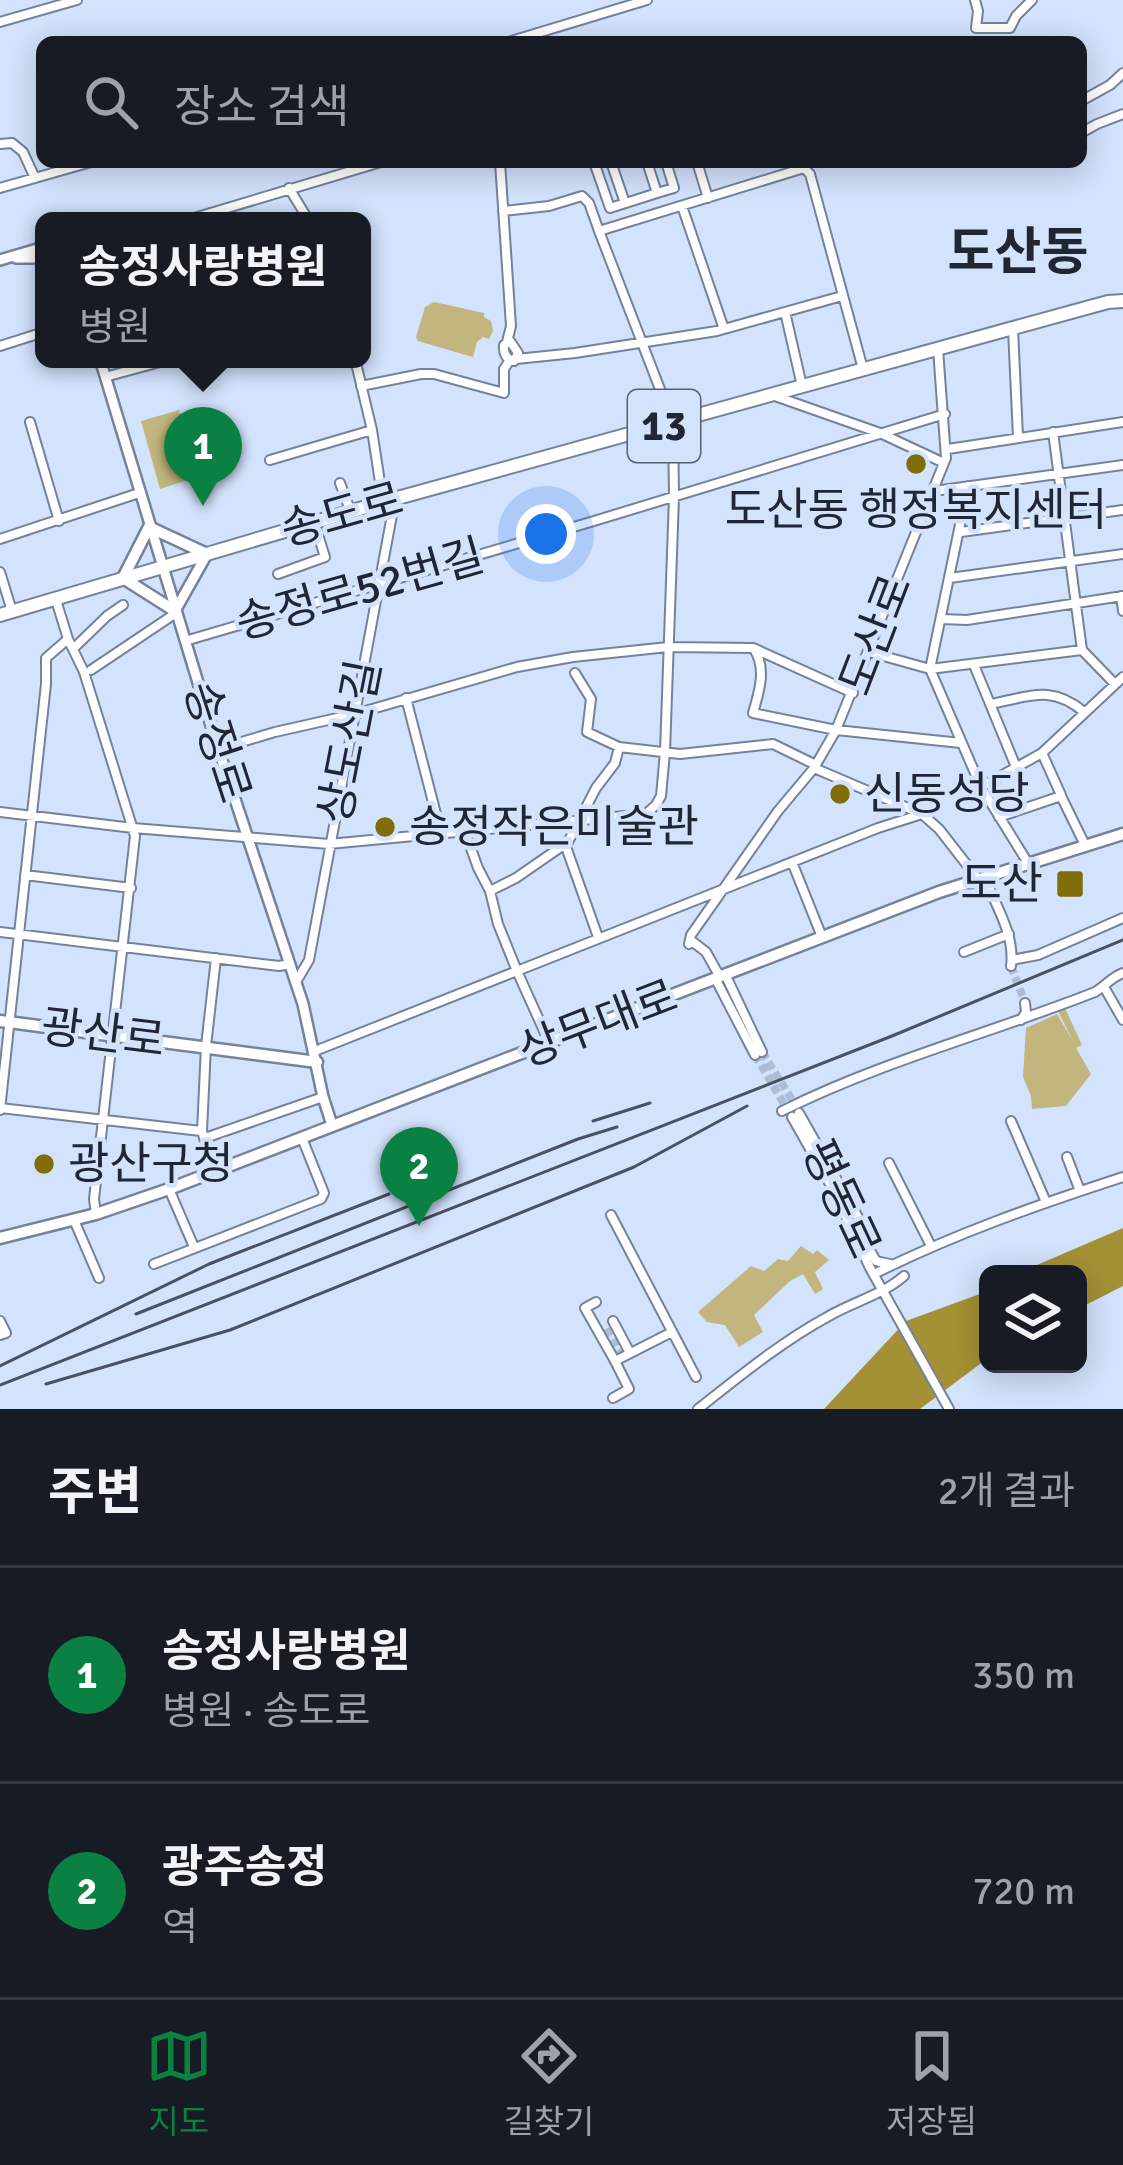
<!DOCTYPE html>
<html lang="ko">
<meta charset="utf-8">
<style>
body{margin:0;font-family:Signika,"Noto Sans KR",sans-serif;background:#20242c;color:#f1f3f6}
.controls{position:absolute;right:36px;bottom:36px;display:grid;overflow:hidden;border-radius:18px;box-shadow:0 6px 30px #0003}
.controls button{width:108px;height:108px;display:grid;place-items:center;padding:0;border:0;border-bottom:3px solid #363941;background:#171b24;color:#f1f3f6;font:60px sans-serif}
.you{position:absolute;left:546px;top:534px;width:42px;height:42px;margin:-30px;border:9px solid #fff;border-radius:50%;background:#1a73e8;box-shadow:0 0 0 18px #1a73e833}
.badge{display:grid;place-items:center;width:78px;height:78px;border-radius:50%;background:#0b8043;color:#fff;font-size:39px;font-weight:700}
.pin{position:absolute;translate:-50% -99px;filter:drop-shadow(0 3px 6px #0008)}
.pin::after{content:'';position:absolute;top:63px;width:42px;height:36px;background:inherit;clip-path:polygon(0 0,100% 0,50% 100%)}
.popup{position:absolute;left:35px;top:212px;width:336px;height:156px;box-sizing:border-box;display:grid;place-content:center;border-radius:18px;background:#171b24;filter:drop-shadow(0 3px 9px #0005);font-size:39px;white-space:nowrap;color:#9ea1a6}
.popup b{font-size:45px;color:#f1f3f6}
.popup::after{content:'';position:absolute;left:50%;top:100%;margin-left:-24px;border:24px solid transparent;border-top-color:#171b24}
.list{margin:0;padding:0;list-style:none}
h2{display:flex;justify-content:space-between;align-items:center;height:156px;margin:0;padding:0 48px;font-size:51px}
h2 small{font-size:39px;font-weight:400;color:#9ea1a6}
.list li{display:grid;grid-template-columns:78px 1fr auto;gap:36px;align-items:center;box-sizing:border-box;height:216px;padding:0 48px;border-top:3px solid #363941}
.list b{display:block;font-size:45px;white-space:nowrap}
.list p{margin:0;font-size:39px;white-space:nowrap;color:#9ea1a6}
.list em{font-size:39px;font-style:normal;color:#9ea1a6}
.icon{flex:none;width:66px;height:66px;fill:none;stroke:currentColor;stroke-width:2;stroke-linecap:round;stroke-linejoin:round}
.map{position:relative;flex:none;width:1123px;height:1409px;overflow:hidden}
.search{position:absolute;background:#171b24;box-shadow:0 6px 30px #0003;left:36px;right:36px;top:36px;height:132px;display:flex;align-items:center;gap:30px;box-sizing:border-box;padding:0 42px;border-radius:18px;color:#9ea1a6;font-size:45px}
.sheet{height:588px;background:#171b24}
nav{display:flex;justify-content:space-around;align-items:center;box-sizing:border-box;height:168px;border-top:3px solid #363941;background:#171b24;font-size:33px;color:#9ea1a6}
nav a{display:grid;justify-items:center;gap:6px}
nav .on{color:#0b8043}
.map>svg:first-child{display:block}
.green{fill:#c2b67e}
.water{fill:#a49135}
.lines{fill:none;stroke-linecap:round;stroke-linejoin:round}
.minor-tunnel{stroke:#afbdd4;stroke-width:8;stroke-dasharray:8 4;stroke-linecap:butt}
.minor-casing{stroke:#75829a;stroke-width:12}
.tertiary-casing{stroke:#75829a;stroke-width:14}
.secondary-casing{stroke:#75829a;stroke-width:15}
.primary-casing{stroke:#75829a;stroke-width:16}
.minor{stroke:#fff;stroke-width:8}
.tertiary{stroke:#fff;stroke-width:9}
.secondary{stroke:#fff;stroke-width:10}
.primary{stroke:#fff;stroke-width:12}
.rail{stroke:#4a5260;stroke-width:3}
.poi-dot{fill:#7f6e0a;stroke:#d3e2fd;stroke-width:4.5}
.labels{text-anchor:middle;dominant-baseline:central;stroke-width:9;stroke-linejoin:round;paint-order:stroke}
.shield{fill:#d3e2fd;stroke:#565f6e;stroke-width:3}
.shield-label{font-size:42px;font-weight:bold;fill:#212731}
.poi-label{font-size:45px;fill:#212731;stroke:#d3e2fd;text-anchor:start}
.street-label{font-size:45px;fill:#212731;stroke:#d3e2fd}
.quarter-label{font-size:51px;font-weight:bold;fill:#212731;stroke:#d3e2fd}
</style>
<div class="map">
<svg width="1123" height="1409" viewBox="0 0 1123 1409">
<rect width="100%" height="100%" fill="#d3e2fd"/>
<path class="green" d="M 434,302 L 484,313 L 484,317 L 491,321 L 493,331 L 489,339 L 483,337 L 477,342 L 473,357 L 418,341 L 416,337 L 425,307 Z
M 179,410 L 200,476 L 160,489 L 141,421 Z
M 1065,1008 L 1082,1045 L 1076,1048 L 1091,1074 L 1066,1106 L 1032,1109 L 1031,1096 L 1023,1077 L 1026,1028 L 1057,1014 L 1073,1041 L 1058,1011 Z
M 801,1246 L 813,1254 L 817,1250 L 829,1260 L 815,1272 L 823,1289 L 815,1294 L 803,1274 L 790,1281 L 754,1315 L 763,1332 L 739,1347 L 725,1325 L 707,1322 L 698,1312 L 751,1266 L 764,1271 L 778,1259 L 788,1261 Z"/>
<path class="water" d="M 1123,1228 L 1123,1286 L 1078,1309 L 1078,1274 L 1016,1274 Z
M 988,1291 L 988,1358 L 920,1409 L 824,1409 L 906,1321 Z"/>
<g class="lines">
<path class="minor-tunnel" d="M 1011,966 L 1025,1003
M 762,1052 L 796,1106
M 755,1055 L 792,1117
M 606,1329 L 622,1357"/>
<g class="minor-casing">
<path id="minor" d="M 975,0 L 978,11 L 976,28 L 1010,28 L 1016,16 L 1032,0
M 0,22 L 77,0
M 508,42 L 647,0
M 1081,101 L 1110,85 L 1123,73
M 1081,133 L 1097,124 L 1123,114
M 0,144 L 12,143 L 23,152 L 35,178
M 500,162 L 511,326 L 507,342
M 594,162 L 610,208 L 657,193
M 611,162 L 625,203
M 647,162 L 657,193 L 674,188 L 666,162
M 697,162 L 708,198
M 0,188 L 91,162
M 289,188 L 309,221
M 682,206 L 724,329
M 503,211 L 549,206 L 582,196 L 589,203 L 599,231
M 184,221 L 381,162
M 785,312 L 802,386
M 1013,329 L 1018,437
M 510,341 L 518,353 L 514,361 C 506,360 503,352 504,345 Z
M 0,346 L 44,332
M 355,359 L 372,430 L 383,502
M 516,359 L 575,353 L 717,331 L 842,296
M 105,377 L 171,359
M 361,386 L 421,374 L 434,374 L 504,393 L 504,369 L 510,360
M 772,395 L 880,433 L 944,463
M 30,422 L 59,521
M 948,449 L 1123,422
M 270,460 L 372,430
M 340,483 L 350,510
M 968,486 L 930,669 L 981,787 L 1028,863
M 934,491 L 1123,465
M 961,532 L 1123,510
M 0,539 L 139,493
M 0,572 L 12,611
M 278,574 L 325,557 L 314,522
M 950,578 L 1123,554
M 1121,596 L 1123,611
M 56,600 L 68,639 L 84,672 L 135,836 L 94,1199 L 96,1214
M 942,619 L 967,620 L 1123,596
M 185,641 L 594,521 L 945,414
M 73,649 L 107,616 L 123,605
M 754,649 C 767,669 759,692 753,713 L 836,730 L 961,743
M 1082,650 L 1115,684
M 869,652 L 930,669 L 1082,650 L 1053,432
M 974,665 L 1016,767
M 91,670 L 176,613
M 575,673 L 591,699 L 587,732 L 619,747 L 680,754 L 773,744 L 816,765
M 406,698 L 441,833
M 990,704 C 1029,697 1051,684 1084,712
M 218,749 L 275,732 L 355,714 L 517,667 L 573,657 L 668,647 L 753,648 L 853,693
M 1042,753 L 1061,795
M 814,768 L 922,814 L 939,829 L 978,879
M 981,787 L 1042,753 L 1123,677
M 0,812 L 133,828 L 329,844 L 646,814 L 656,805 L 661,796 L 665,752 L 674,497 L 673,423 L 599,231 L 804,168 L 810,174 L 863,369
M 999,817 L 1061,796 L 1085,845
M 465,832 L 478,868 L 490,891
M 565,844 L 598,937
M 792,862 L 822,937
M 25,875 L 131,888
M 985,878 C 996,907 1015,934 1011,966
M 0,932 L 279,966 L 290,964
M 964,952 L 1009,934
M 1012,960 L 1038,955 L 1123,918
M 725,974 L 762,1052
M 720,977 L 706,952 L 693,942 L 689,944 L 691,935 L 778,811 L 814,768 L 836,730 L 946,458 L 938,349
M 715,978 L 755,1055
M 296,982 L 309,960 L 395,499
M 1104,987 L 1123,1020
M 1021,1020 L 1026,1012 L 1025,1003
M 549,1042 L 517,971 L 878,828 L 922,814
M 315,1051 L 517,971 L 498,924 L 490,891 L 516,878 L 568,842 L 596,788 L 615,763 L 619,747
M 0,1108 L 201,1131
M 0,1110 L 46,684 L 46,658 L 68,639
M 782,1111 C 882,1061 991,1033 1095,992 C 1106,986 1111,977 1123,973
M 799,1113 L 859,1219 L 865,1250
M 792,1117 L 835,1193 L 870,1268 L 949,1409
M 1011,1121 L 1046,1202
M 205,1138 L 323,1097
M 1067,1157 L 1080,1191
M 889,1163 L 931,1246
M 214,1172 L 202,1131 L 206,1046 L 216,958
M 169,1189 L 194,1247
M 611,1215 L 696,1377
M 74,1220 L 99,1278
M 867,1245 L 876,1261 L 890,1264
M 154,1264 L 321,1199 L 324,1193 L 302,1138
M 874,1274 C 954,1234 1037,1205 1123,1177
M 596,1302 L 585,1308 L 615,1361
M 0,1321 L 6,1333 L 0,1335
M 613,1321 L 630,1353
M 613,1398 L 629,1389 L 615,1361 L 672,1332
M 698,1409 C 740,1376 781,1342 829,1316 C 853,1302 882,1295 904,1276"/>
</g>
<g class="tertiary-casing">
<path id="tertiary" d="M 16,258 L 44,258
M 0,260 L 44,247
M 100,359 L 216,742 L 303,1004 L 323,1097 L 332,1125
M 175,611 L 207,554"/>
</g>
<g class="secondary-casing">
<path id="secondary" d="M 175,611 L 123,578 L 149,527 L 207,554
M 0,1021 L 317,1062
M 0,1238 L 96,1214 L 169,1189 L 939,892 L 1123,834"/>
</g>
<g class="primary-casing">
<path id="primary" d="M 0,615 L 383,502 L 1013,328 L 1108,302 L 1123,301"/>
</g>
<use href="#minor" class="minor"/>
<use href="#tertiary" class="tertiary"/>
<use href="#secondary" class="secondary"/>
<use href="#primary" class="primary"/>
<path class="rail" d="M 593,1121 L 650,1103
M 136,1314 L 578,1139 L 617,1127
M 0,1366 L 209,1264 L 389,1194
M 46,1384 L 230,1330 L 634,1167 L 747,1106
M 0,1385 L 892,1036 L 1123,940"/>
</g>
<g class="poi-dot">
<circle cx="916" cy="464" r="12"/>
<circle cx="840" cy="794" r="12"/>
<circle cx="385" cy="827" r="12"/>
<rect x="1055" y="869" width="30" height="30" rx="6"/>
<circle cx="44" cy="1164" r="12"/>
</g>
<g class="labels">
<rect class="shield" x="628" y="390" width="72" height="72" rx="9"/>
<g class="shield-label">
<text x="664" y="426">13</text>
</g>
<g class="poi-label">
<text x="916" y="510" text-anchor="middle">도산동 행정복지센터</text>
<text x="864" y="794">신동성당</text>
<text x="409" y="827">송정작은미술관</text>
<text x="1043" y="884" text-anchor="end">도산</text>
<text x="68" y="1164">광산구청</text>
</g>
<g class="street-label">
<text transform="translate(342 515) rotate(-16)">송도로</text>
<text transform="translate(360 590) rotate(-16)">송정로52번길</text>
<text transform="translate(876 635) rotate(-69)">도산로</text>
<text transform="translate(217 742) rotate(72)">송정로</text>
<text transform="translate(350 742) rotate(-79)">상도산길</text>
<text transform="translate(598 1024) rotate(-21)">상무대로</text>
<text transform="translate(103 1034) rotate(7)">광산로</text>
<text transform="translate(841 1199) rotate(65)">평동로</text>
</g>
<g class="quarter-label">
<text x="1018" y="252">도산동</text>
</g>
</g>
</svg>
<div class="controls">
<button><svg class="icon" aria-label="layers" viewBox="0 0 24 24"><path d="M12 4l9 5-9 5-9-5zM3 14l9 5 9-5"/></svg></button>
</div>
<div class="you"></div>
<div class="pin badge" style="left:203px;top:506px">1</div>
<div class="popup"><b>송정사랑병원</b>병원</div>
<div class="pin badge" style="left:419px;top:1226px">2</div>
<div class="search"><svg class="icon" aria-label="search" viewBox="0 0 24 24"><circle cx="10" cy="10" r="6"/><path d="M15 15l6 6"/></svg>장소 검색</div>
</div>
<section class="sheet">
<h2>주변<small>2개 결과</small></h2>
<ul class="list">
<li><span class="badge">1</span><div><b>송정사랑병원</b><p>병원 · 송도로</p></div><em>350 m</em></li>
<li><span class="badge">2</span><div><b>광주송정</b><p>역</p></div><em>720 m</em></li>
</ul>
</section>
<nav>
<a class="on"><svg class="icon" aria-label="map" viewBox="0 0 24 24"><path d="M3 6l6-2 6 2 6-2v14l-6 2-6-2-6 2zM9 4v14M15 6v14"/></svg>지도</a>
<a><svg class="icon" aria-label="directions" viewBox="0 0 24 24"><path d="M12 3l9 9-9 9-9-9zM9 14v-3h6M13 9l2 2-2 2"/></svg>길찾기</a>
<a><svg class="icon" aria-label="saved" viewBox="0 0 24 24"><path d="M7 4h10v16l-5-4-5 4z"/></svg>저장됨</a>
</nav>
